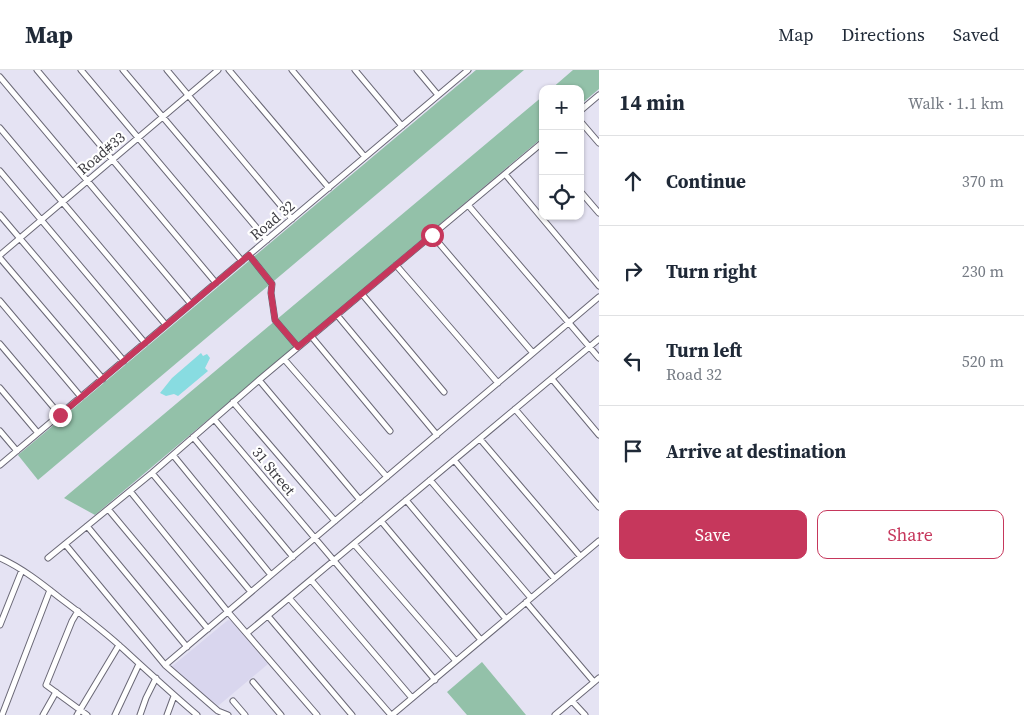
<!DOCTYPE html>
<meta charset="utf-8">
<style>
body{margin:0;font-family:"Source Serif 4",serif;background:#f6f6f7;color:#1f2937}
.controls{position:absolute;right:15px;top:15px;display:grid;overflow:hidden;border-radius:10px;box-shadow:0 1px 4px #0004}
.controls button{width:45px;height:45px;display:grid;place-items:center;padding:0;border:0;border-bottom:1px solid #e0e1e3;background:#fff;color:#1f2937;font:25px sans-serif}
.stop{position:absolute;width:15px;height:15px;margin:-11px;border:4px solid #c6375c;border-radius:50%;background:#fff}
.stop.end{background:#c6375c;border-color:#fff;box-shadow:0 1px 5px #0008}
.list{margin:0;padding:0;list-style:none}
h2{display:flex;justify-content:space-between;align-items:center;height:65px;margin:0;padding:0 20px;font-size:21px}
h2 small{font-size:16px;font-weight:400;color:#747a83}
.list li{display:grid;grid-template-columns:32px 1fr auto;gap:15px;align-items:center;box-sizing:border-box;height:90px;padding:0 20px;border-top:1px solid #e0e1e3}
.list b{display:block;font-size:19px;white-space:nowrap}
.list p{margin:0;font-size:16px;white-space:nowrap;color:#747a83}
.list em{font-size:16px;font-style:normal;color:#747a83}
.actions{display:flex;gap:10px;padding:15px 20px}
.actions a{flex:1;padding:11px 0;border:1px solid #c6375c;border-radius:10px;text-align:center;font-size:18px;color:#c6375c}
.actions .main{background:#c6375c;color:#fff}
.icon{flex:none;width:28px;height:28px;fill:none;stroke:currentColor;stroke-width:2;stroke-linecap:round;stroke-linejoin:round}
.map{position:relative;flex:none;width:599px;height:645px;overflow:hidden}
header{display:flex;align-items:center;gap:30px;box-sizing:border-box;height:70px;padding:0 25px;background:#fff;border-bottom:1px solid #e0e1e3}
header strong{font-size:24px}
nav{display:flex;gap:28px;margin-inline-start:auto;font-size:18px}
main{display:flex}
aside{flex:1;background:#fff}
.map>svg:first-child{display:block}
.built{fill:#d9d6ee}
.green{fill:#93c1a9}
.water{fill:#88dce1}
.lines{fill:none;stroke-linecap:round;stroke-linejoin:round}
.minor-casing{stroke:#6a6876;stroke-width:7}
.minor{stroke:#fff;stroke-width:5}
.route{stroke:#c6375c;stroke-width:6}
.labels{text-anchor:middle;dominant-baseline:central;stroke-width:4.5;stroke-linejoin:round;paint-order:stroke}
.street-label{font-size:15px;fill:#3d3c42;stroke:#fff}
</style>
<header>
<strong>Map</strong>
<nav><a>Map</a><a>Directions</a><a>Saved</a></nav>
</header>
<main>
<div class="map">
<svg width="599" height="645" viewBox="0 0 599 645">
<rect width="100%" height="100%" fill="#e5e3f3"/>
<path class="built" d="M 228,550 L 231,551 L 268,594 L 218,636 L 170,598 Z"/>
<path class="green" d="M 476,0 L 524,0 L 38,410 L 18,385 Z
M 573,0 L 599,0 L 599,19 L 580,35 L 580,19 L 551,19 Z
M 543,26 L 543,67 L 95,445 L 64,428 Z
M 482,592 L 526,645 L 467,645 L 447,622 Z"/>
<path class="water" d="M 201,283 L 203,286 L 207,284 L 210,288 L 205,298 L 208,301 L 178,326 L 174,324 L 166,326 L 160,323 L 172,308 Z"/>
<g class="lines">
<g class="minor-casing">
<path id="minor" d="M 37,0 L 216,213
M 81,0 L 242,191
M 123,0 L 267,170
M 167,0 L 292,149
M 229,0 L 329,118
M 292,0 L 365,87
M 355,0 L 402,56
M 417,0 L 438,25
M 0,7 L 191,234
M 580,41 L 599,25
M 580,51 L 599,73
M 0,58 L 166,255
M 0,101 L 145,273
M 505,104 L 599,216
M 580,121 L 599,143
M 468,135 L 599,288
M 0,145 L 124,291
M 432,165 L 533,283
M 0,185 L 218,0
M 249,185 L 272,214 L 271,223 L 275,250 L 298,277
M 0,188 L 103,309
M 396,195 L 498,313
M 362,224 L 444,322
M 0,231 L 81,327
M 337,245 L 437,365
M 311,266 L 390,361
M 0,274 L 60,345
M 284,289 L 387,407
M 552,309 L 599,365
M 259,310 L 360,430
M 0,318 L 38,363
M 233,332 L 335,451
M 515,339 L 599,437
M 214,349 L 435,610
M 0,361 L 17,381
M 193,367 L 293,487
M 480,369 L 580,486
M 173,385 L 271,505
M 454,390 L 554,508
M 0,395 L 468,0
M 152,403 L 251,522
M 430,410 L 531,528
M 130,421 L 228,542 L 317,645
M 406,430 L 506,549
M 108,439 L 208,559
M 381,451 L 481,570
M 87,456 L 187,577
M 65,474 L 165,595 L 218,641 L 228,645
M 354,474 L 456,591
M 0,488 C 22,498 41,513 60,528 C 80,543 101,559 120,576 C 145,599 171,623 197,645
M 48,488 L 152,403 L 259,310 L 543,72
M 311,510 L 412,628
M 289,528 L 391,645
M 526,532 L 594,612
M 78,541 L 72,551 L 46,615 L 87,645
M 268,546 L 352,645
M 0,555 L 22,500
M 247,563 L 599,269
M 165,595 L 599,227
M 253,612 L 281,645
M 233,631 L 245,645
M 572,631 L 585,645
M 2,645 L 50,520
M 43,645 L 56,622
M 77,645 L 119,575
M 115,645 L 139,594
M 140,645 L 146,628 L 156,608
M 167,645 L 174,626
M 392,645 L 599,471
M 555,645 L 599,608"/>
</g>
<use href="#minor" class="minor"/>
</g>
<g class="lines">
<path class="route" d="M 60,345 L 249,185 L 272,214 L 271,223 L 275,250 L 298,277 L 432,165"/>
</g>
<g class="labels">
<g class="street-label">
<text transform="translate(101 83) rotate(-40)">Road#33</text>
<text transform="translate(272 150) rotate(-40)">Road 32</text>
<text transform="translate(274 401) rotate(50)">31 Street</text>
</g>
</g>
</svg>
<div class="controls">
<button>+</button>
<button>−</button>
<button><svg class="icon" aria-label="locate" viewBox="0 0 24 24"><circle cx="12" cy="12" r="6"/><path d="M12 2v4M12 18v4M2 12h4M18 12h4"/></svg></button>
</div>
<div class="stop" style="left:432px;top:165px"></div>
<div class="stop end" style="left:60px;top:345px"></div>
</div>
<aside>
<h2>14 min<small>Walk · 1.1 km</small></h2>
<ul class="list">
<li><svg class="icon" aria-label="ahead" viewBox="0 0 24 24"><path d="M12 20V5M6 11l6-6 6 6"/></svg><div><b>Continue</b></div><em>370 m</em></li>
<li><svg class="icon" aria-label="right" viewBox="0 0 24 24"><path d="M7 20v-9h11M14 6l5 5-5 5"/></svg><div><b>Turn right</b></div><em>230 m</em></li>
<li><svg class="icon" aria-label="left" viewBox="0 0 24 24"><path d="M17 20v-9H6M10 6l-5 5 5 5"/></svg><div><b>Turn left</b><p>Road 32</p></div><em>520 m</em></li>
<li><svg class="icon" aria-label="arrive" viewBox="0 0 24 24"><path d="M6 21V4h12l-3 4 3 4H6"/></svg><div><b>Arrive at destination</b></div></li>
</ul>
<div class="actions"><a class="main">Save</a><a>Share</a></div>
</aside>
</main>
